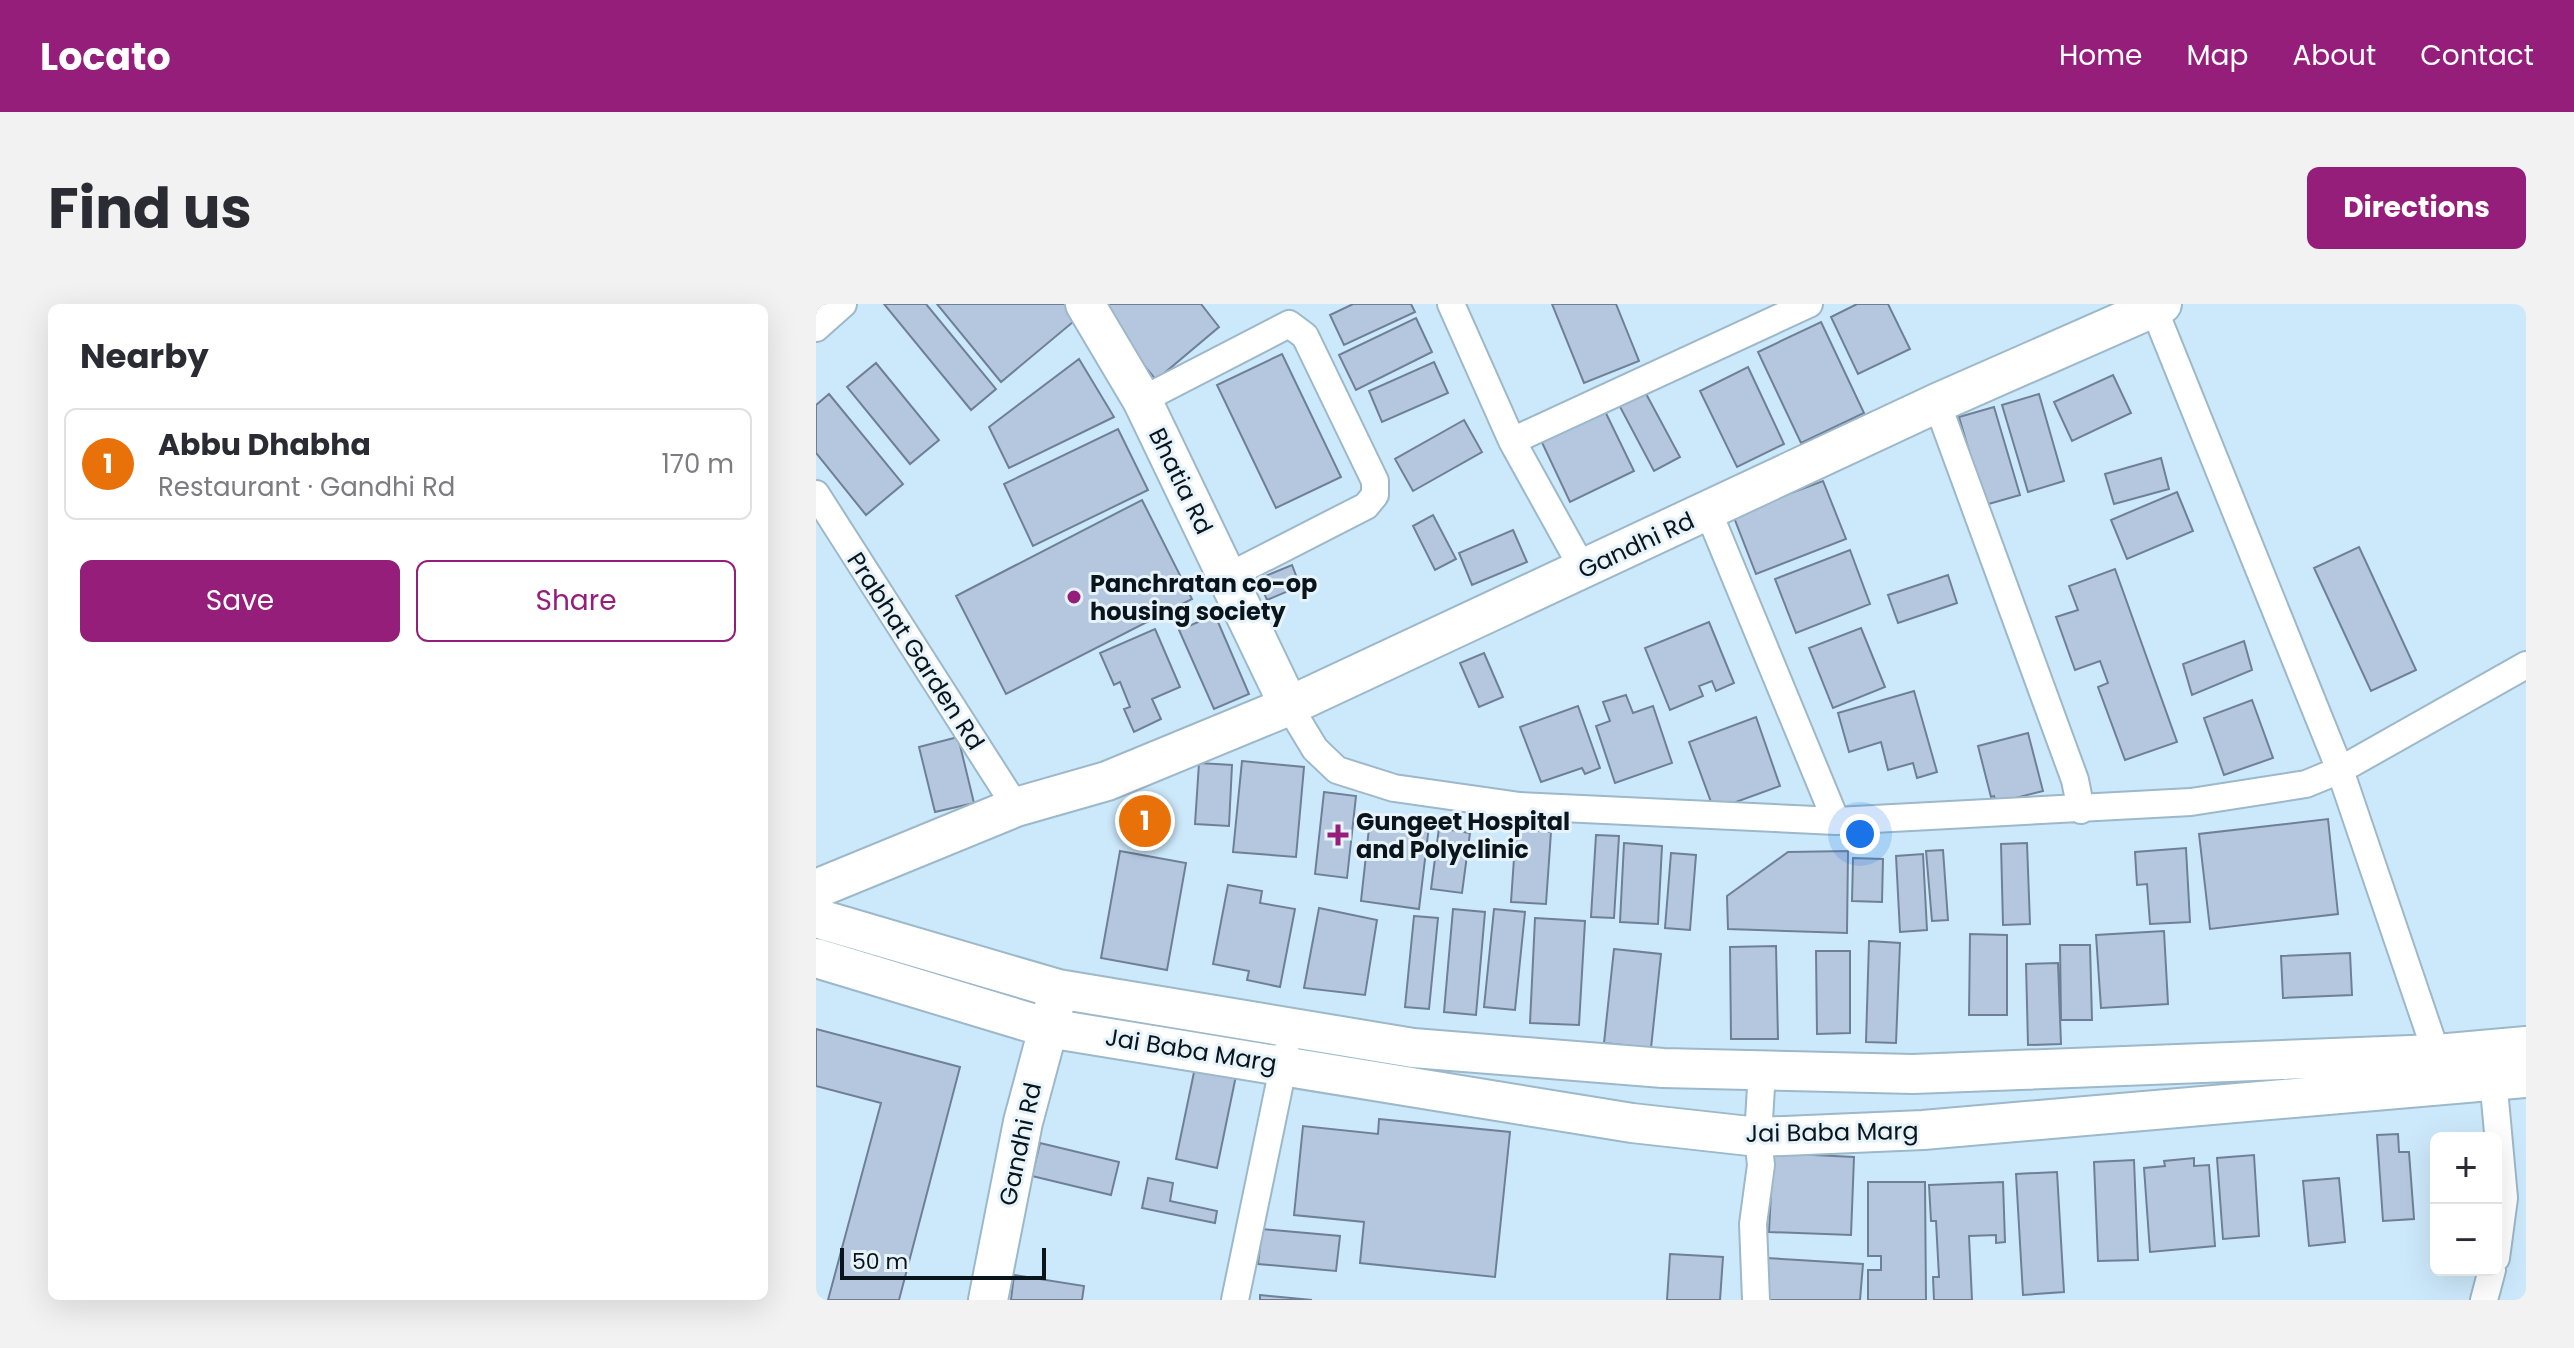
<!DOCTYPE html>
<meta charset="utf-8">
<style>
body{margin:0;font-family:Poppins,sans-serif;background:#f2f2f3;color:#2b2b33}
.controls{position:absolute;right:24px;bottom:24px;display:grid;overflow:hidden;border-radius:12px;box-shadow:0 8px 32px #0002}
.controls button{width:72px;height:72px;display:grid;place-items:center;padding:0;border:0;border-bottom:2px solid #e1e1e2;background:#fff;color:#2b2b33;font:40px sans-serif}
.scale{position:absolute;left:24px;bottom:20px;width:206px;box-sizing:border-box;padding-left:8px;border:4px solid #0a151b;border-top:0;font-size:22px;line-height:28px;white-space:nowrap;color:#0a151b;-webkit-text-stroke:6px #e7f3fa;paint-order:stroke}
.you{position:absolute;left:1044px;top:530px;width:28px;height:28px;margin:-20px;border:6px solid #fff;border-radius:50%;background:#1a73e8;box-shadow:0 0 0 12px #1a73e833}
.badge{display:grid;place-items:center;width:52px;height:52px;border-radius:50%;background:#951e7a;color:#fff;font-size:26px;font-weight:700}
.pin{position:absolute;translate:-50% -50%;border:4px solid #fff;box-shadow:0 2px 8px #0006}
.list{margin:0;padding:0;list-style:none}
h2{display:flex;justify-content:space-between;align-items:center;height:104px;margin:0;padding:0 32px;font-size:34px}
h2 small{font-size:26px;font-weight:400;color:#7c7c81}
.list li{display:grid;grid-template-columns:52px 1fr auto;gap:24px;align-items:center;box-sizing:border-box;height:112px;margin:0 16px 16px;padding:0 16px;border:2px solid #e1e1e2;border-radius:12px}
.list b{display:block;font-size:30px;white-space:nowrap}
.list p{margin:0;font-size:26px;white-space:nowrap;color:#7c7c81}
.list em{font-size:26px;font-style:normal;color:#7c7c81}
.actions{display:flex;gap:16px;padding:24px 32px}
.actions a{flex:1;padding:18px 0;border:2px solid #951e7a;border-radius:12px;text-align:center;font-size:28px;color:#951e7a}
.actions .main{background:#951e7a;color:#fff}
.map{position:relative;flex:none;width:1710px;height:996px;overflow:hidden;border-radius:12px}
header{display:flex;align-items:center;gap:48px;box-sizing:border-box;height:112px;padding:0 40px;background:#951e7a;color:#fff}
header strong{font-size:38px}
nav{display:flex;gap:44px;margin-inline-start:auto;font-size:28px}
.intro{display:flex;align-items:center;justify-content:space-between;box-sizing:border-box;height:192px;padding:0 48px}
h1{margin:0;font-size:56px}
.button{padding:20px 36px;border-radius:12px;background:#951e7a;color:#fff;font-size:28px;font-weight:700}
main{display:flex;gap:48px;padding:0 48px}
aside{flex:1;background:#fff;border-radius:12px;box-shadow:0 8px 32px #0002}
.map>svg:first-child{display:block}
.building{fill:#b5c7df;stroke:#6f8096;stroke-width:2}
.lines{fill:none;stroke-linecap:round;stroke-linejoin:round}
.street-casing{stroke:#9cb8c9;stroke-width:30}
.secondary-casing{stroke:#9cb8c9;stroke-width:42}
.street{stroke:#fff;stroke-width:26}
.secondary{stroke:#fff;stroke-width:38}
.poi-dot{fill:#951e7a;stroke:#e7f3fa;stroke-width:3}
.labels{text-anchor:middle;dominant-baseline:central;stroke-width:6;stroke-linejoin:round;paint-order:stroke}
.street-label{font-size:24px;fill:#0a151b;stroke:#e7f3fa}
.poi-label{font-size:24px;font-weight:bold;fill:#0a151b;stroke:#e7f3fa;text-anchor:start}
</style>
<header>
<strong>Locato</strong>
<nav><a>Home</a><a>Map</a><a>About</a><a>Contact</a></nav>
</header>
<div class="intro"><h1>Find us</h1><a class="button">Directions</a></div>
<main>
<aside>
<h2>Nearby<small></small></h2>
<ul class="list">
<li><span class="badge" style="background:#e8710a">1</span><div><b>Abbu Dhabha</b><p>Restaurant · Gandhi Rd</p></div><em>170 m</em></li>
</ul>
<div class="actions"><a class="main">Save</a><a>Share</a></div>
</aside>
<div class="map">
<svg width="1710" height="996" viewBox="0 0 1710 996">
<rect width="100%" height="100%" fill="#cce9fb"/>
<path class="building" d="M 68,0 L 110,0 L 180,85 L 155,106 Z
M 121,0 L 252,0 L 263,13 L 185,78 Z
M 278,0 L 385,0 L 403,23 L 340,76 Z
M 537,0 L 595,0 L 599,8 L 528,41 L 514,11 Z
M 736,0 L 800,0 L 823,57 L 768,79 Z
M 1041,0 L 1072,0 L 1094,45 L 1042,70 L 1015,13 Z
M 600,14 L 616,48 L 540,86 L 523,51 Z
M 1005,18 L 1048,109 L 985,139 L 942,48 Z
M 466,50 L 525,173 L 460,204 L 401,81 Z
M 263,55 L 298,113 L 193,164 L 173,123 Z
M 618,58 L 632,89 L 566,118 L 553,87 Z
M 60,59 L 123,136 L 94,160 L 31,83 Z
M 932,63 L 968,140 L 921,163 L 884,87 Z
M 1297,71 L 1315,109 L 1256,137 L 1238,98 Z
M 828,86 L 864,153 L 838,167 L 802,99 Z
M 13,90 L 87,180 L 50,211 L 0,149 L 0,101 Z
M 1223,90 L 1248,177 L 1212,188 L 1186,101 Z
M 785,99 L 818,167 L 754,198 L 722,130 Z
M 1178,103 L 1204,191 L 1169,201 L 1143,113 Z
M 648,116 L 666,148 L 597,187 L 579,155 Z
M 302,125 L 332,186 L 217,242 L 188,180 Z
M 1345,154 L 1353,185 L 1298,200 L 1289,170 Z
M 1007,177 L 1030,235 L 940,270 L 917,211 Z
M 1361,188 L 1377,227 L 1311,255 L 1295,216 Z
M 326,196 L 376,295 L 190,390 L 140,292 Z
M 617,211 L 640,255 L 619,266 L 597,222 Z
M 697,226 L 711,258 L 656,281 L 643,249 Z
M 1543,243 L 1600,366 L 1555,387 L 1498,264 Z
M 1034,246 L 1054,300 L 980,329 L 959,275 Z
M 476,261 L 484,282 L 451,296 L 442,275 Z
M 1299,265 L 1361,438 L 1309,456 L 1282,383 L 1292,379 L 1284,357 L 1259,366 L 1240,313 L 1262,306 L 1253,282 Z
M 1132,271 L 1141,299 L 1082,319 L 1072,291 Z
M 399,311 L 433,390 L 398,405 L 363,326 Z
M 893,318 L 918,379 L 900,387 L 896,377 L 883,382 L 887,392 L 854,406 L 829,344 Z
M 1045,324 L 1069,383 L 1017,404 L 993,344 Z
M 339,325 L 364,383 L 336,395 L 345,415 L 318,428 L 308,405 L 314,403 L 304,378 L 298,381 L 284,349 Z
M 1428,337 L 1436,366 L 1376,391 L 1367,360 Z
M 668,349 L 687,393 L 663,403 L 644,359 Z
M 1098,387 L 1121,468 L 1101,474 L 1097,459 L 1072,466 L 1065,438 L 1033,448 L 1022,409 Z
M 810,391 L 817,409 L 837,402 L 856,459 L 799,479 L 780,422 L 794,417 L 787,398 Z
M 1436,396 L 1457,454 L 1408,471 L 1388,414 Z
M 762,402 L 784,464 L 769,470 L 766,464 L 725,478 L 704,423 Z
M 940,413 L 964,482 L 898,506 L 873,438 Z
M 1212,429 L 1227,487 L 1180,499 L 1178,492 L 1175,493 L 1162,442 Z
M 142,433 L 158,499 L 119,508 L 103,443 Z
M 426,457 L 488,463 L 480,553 L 417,548 Z
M 383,459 L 416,461 L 413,522 L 379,520 Z
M 508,488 L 540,492 L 531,574 L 499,570 Z
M 554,515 L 613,522 L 603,605 L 545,597 Z
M 1512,515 L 1522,610 L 1394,625 L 1383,530 Z
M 623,524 L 654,529 L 646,589 L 615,585 Z
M 700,525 L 735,528 L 730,600 L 695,598 Z
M 780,531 L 803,532 L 798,614 L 775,613 Z
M 808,539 L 846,542 L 842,620 L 804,618 Z
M 1211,539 L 1214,620 L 1187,621 L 1185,540 Z
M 1370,544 L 1374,618 L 1334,620 L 1331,580 L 1321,581 L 1319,548 Z
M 1127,546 L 1132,616 L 1116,617 L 1110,547 Z
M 304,547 L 370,559 L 351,666 L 285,654 Z
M 1032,547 L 1031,629 L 912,625 L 911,592 L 972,548 Z
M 855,549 L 880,551 L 874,626 L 849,624 Z
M 1107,550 L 1111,626 L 1084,628 L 1080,552 Z
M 1037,554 L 1067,555 L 1066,598 L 1036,597 Z
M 412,581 L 446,587 L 444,599 L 479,605 L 464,683 L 431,676 L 433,667 L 397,660 Z
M 503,604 L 561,616 L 549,691 L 488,684 Z
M 637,605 L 669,608 L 660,711 L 628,708 Z
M 678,605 L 709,608 L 699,706 L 668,703 Z
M 598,612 L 622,614 L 613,705 L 589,703 Z
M 719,614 L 769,617 L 763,721 L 714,719 Z
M 1348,627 L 1352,700 L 1285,704 L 1280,631 Z
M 1154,630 L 1191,631 L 1191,711 L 1153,711 Z
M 1053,637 L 1084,639 L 1080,739 L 1050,738 Z
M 1244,641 L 1274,641 L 1276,716 L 1245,716 Z
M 960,642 L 962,735 L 915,735 L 914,643 Z
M 798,645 L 845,650 L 835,744 L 788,739 Z
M 1000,647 L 1034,647 L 1034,729 L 1001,730 Z
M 1534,649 L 1536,691 L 1467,694 L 1465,652 Z
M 1242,659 L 1245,740 L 1212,741 L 1210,660 Z
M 0,725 L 144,763 L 83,996 L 12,996 L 65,799 L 0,782 Z
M 382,749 L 423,757 L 401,864 L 360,855 Z
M 563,815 L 694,828 L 679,973 L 544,959 L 548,918 L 478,911 L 487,822 L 562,830 Z
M 1582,830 L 1583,848 L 1593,848 L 1598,915 L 1567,917 L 1561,831 Z
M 224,839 L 303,858 L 295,891 L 216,872 Z
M 957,849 L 1038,853 L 1035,931 L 953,928 Z
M 1438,851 L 1443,932 L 1407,935 L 1401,854 Z
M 1378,854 L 1378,862 L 1393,861 L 1399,942 L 1334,948 L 1328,864 L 1349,862 L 1348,857 Z
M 1318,856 L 1322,956 L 1282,957 L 1278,858 Z
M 1241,868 L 1248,988 L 1207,991 L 1200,870 Z
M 332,874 L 357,879 L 354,897 L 401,907 L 399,919 L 326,904 Z
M 1523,874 L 1529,938 L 1493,942 L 1487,877 Z
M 1052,878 L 1109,878 L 1110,996 L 1052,996 L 1052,966 L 1065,966 L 1065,952 L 1052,952 Z
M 1187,878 L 1189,938 L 1180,939 L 1180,931 L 1153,932 L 1156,996 L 1118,996 L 1117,973 L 1123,973 L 1120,917 L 1115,917 L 1113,881 Z
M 446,925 L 524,932 L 520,967 L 442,960 Z
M 854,950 L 907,953 L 904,996 L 851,996 Z
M 950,954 L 1047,960 L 1044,996 L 947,996 Z
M 198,971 L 268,982 L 266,996 L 195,996 Z
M 444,991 L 496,996 L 444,996 Z"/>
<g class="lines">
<g class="street-casing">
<path id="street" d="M 635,0 L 696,137 L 767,265
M 1336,0 L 1524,466 L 1625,763
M 0,24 L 27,0
M 326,96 L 473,20 L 489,32 L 559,177 L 559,191 L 550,202 L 411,273
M 1121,99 L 1259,476 L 1265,506
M 696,137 L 993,0
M 0,190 L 200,503
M 892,207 L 1020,517
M 473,402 L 499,445 L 521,466 L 578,484 L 704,502 L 1020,517 L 1375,498 L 1490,480 L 1524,466 L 1710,361
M 1676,763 L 1688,894 L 1680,954
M 419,996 L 470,749
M 940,996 L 937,920 L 945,861 L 942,833 L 946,766
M 1668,996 L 1676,966"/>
</g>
<g class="secondary-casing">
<path id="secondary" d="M 269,0 L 326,96 L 473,402
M 0,585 L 200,503 L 291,477 L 473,402 L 1121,99 L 1346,0
M 0,614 L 242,685 L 597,744 L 847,764 L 1097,770 L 1621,750 L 1710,742
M 0,654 L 232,724 L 816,819 L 942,833 L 1107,826 L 1710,774
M 172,996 L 207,818 L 239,699"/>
</g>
<use href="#street" class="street"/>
<use href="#secondary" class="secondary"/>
</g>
<g class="poi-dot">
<circle cx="258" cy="293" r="8"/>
<path d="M518 519h8v8h8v8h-8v8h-8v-8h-8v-8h8z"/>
</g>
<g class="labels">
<g class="street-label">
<text transform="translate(365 177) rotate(64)">Bhatia Rd</text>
<text transform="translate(820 241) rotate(-25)">Gandhi Rd</text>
<text transform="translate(100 347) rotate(57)">Prabhat Garden Rd</text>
<text transform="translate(375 746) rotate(9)">Jai Baba Marg</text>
<text transform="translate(1016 828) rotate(-1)">Jai Baba Marg</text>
<text transform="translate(204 840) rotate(-78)">Gandhi Rd</text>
</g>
<g class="poi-label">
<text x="274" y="279">Panchratan co-op<tspan x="274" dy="28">housing society</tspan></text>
<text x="540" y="517">Gungeet Hospital<tspan x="540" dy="28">and Polyclinic</tspan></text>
</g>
</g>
</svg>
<div class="controls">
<button>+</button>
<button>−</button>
</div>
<div class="scale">50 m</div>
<div class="you"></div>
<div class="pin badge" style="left:329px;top:517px;background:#e8710a">1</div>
</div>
</main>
